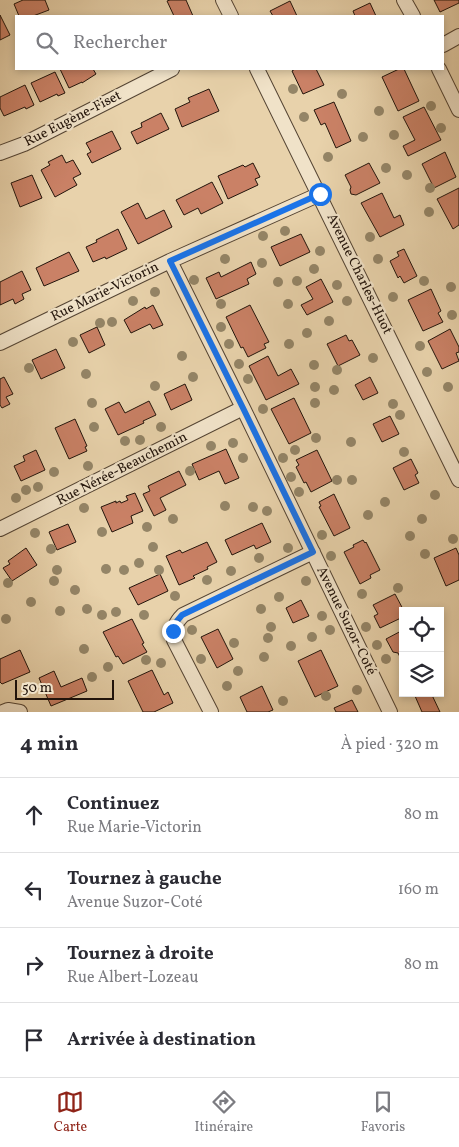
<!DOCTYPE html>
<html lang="fr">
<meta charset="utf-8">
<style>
body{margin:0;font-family:Vollkorn,serif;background:#f7f7f7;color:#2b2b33}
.controls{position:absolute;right:15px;bottom:15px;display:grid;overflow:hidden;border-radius:0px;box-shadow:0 2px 8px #0003}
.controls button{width:45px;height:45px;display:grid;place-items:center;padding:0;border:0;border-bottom:1px solid #e1e1e2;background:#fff;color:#2b2b33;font:25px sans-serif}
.scale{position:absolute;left:15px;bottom:12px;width:99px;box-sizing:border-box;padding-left:5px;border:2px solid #22140b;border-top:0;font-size:14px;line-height:18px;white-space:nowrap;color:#22140b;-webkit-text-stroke:4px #f0e2c8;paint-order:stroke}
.stop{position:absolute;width:15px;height:15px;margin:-11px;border:4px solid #1a73e8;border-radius:50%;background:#fff}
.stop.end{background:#1a73e8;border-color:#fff;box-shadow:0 1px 5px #0008}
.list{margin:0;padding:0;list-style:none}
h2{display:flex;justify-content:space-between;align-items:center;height:65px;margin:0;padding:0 20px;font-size:21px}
h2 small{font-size:16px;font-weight:400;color:#7c7c81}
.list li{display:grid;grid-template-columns:32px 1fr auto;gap:15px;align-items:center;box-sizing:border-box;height:75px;padding:0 20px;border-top:1px solid #e1e1e2}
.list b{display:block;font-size:19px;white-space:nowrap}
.list p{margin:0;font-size:16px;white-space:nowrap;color:#7c7c81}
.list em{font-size:16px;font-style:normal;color:#7c7c81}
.icon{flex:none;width:28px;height:28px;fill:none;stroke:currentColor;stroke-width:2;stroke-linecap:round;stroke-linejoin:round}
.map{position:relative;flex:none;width:459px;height:712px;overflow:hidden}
.search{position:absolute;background:#fff;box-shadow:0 2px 8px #0003;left:15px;right:15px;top:15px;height:55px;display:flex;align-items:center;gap:12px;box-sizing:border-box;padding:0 18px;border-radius:0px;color:#7c7c81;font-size:19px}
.sheet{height:365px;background:#fff}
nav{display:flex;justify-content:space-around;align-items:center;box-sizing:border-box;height:70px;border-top:1px solid #e1e1e2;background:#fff;font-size:14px;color:#7c7c81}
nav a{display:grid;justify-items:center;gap:2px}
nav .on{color:#8f2418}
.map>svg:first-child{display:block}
.building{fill:#ca8166;stroke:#22140b}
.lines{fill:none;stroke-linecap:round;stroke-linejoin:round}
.street-casing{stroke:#544433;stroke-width:16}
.street{stroke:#f0e2c8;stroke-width:14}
.tree{fill:#948567}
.route{stroke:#1a73e8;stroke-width:6}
.labels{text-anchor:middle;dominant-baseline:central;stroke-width:4.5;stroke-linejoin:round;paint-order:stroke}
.street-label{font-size:14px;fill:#22140b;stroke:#f0e2c8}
</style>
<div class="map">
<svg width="459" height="712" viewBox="0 0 459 712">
<rect width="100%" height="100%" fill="#e8d2ab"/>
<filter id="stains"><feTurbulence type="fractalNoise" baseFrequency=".004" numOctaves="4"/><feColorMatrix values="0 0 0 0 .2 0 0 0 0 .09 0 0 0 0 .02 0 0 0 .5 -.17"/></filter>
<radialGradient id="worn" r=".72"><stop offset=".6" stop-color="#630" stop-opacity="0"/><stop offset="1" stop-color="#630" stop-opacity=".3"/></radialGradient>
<path class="building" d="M 23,0 L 45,0 L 49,10 L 33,16 L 19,16 L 14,4 Z
M 170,0 L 186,0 L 193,16 L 174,16 L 167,1 Z
M 434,0 L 459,0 L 459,3 L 440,12 Z
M 290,1 L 297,16 L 273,16 L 270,11 Z
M 370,3 L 376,16 L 355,16 L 353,11 Z
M 0,15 L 10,35 L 0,40 Z
M 60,69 L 93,69 L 96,74 L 82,83 L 82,82 L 69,88 Z
M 295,69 L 316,69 L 324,85 L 303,94 L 292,71 Z
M 399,69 L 404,69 L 419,101 L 398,111 L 382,77 Z
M 55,72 L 65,93 L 58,96 L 57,94 L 40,102 L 31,83 Z
M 25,85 L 34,105 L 26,109 L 25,107 L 4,116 L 0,108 L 0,97 Z
M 209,89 L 219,111 L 182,127 L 175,109 L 190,102 L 188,98 Z
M 334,102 L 351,141 L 336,148 L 325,123 L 321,125 L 314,110 Z
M 424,107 L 441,140 L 408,156 L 403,146 L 415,140 L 403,117 Z
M 161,113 L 169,129 L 137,144 L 131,132 L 142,127 L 141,123 Z
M 112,131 L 121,149 L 92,163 L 87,154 L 91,152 L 86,143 Z
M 445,152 L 456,177 L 434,188 L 422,164 Z
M 62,155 L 66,163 L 73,160 L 81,174 L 73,178 L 77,185 L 55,197 L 41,170 L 50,165 L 48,162 Z
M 253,163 L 260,177 L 255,179 L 258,185 L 228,199 L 218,176 L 243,165 L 245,167 Z
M 369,163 L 380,183 L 356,195 L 351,194 L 350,190 L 351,187 L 345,175 Z
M 32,175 L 42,198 L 20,207 L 11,183 Z
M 212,182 L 223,203 L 201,214 L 198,208 L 184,215 L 176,200 Z
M 459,188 L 459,225 L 453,229 L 437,199 Z
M 382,193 L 394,218 L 400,215 L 404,225 L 380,237 L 361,203 Z
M 138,203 L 146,219 L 164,210 L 172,227 L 138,244 L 121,212 Z
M 118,229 L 127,249 L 106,259 L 105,257 L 93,262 L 86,247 L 97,242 L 96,240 Z
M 301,234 L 310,252 L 280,266 L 271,247 Z
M 404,249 L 417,276 L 404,283 L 400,276 L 398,278 L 390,261 L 399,256 L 397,252 Z
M 69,252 L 79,271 L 44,286 L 36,268 Z
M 251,262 L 256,274 L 247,279 L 249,284 L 216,299 L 206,278 L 219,272 L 221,277 Z
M 22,271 L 31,290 L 22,294 L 24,299 L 15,304 L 13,299 L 0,305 L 0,282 Z
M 321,279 L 333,302 L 307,315 L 301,305 L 313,299 L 306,287 Z
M 431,289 L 441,311 L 438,313 L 443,322 L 423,331 L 408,300 Z
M 153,305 L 163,325 L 153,329 L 150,324 L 131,333 L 124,320 L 145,307 L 146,309 Z
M 250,305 L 269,342 L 264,344 L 266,348 L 248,357 L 243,347 L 241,348 L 226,317 Z
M 97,327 L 105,345 L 89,353 L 80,335 Z
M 450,329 L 459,347 L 459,352 L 456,353 L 459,361 L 442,369 L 428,341 Z
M 346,335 L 349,341 L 352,340 L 360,355 L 338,366 L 327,344 Z
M 56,349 L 65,368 L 41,379 L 32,360 Z
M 268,356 L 278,376 L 291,369 L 299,384 L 266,400 L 249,366 Z
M 4,377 L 13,394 L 6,397 L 10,404 L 2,408 L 0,405 L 0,379 Z
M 370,377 L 378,393 L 363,400 L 355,385 Z
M 185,384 L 192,400 L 171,410 L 164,394 Z
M 294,398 L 311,433 L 289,444 L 271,409 Z
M 149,401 L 156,415 L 143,421 L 144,423 L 118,435 L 105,409 L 119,402 L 125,413 Z
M 390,416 L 399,434 L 382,442 L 373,424 Z
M 75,419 L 87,446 L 85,447 L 87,451 L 69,459 L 55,428 Z
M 226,449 L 239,478 L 225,484 L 219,471 L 199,480 L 192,464 Z
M 36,450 L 45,470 L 21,481 L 14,466 L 25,461 L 23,456 Z
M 317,450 L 332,481 L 311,492 L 306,482 L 304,483 L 296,467 L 299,465 L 296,460 Z
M 411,459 L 418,473 L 415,475 L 419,483 L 404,490 L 393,468 Z
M 179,471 L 186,485 L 160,498 L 166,510 L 154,516 L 143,494 L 150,491 L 148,486 Z
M 135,493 L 143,511 L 131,516 L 133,523 L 112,532 L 101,507 L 116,501 L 116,503 L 120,501 L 121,503 L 128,500 L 126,496 Z
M 334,494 L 350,528 L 334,536 L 319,507 L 321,506 L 319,502 Z
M 262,523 L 271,542 L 256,549 L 254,545 L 232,555 L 225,540 Z
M 68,524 L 76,542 L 57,550 L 49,532 Z
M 363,540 L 365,543 L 366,542 L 380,570 L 370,575 L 371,578 L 360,584 L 344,552 L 354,547 L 353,545 Z
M 207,542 L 217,562 L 207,567 L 208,569 L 193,576 L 195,578 L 179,585 L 166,556 L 180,550 L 182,553 Z
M 26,548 L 37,565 L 12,581 L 3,568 L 10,564 L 8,561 Z
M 456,548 L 459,555 L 459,580 L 446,586 L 434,558 Z
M 160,574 L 168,591 L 138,605 L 129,588 Z
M 395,594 L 404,611 L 403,617 L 380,628 L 374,616 L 378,614 L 373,605 Z
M 301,600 L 309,616 L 293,623 L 286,608 Z
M 132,619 L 144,643 L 142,644 L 147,652 L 123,664 L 118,656 L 116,657 L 103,632 Z
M 218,629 L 233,659 L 217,668 L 201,637 Z
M 403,630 L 403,663 L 398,653 L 393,652 L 386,639 Z
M 20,650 L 30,672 L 2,684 L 0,682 L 0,659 Z
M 321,650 L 338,686 L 315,697 L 298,661 Z
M 152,670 L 164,695 L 168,692 L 173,703 L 154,712 L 143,712 L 128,681 Z
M 54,671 L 61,687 L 82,678 L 87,691 L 51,706 L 39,678 Z
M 262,686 L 273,710 L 268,712 L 247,712 L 240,697 Z
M 421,693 L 431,693 L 440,712 L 422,712 L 415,696 Z
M 352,700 L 358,712 L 336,712 L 334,708 Z"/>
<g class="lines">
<g class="street-casing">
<path id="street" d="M 223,0 L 231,16
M 404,0 L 413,16
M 443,45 L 459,36
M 257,69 L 459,480
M 439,69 L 459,110
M 0,153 L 24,144 L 172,69
M 170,261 L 243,408 L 390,712
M 0,343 L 170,261 L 320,194
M 0,529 L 243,408
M 3,712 L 8,710 L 20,712
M 211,712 L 174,640 C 173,629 175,623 183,615 L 313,552"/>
</g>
<use href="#street" class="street"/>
</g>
<g class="tree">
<circle cx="293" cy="89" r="5"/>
<circle cx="342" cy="94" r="5"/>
<circle cx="431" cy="106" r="5"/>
<circle cx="379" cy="111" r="5"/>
<circle cx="304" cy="117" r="5"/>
<circle cx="441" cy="128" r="5"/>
<circle cx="394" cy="135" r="5"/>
<circle cx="363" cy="137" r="5"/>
<circle cx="328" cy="157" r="5"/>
<circle cx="386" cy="168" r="5"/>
<circle cx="407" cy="175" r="5"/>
<circle cx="430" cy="188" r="5"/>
<circle cx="429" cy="212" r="5"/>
<circle cx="285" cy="231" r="5"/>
<circle cx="263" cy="236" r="5"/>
<circle cx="370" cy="237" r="5"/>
<circle cx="320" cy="251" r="5"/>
<circle cx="225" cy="259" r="5"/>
<circle cx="378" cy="259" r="5"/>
<circle cx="262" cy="263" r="5"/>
<circle cx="314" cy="269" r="5"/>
<circle cx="194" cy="280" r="5"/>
<circle cx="297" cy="281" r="5"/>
<circle cx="424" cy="281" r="5"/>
<circle cx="278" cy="282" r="5"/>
<circle cx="337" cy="285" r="5"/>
<circle cx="451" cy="287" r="5"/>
<circle cx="155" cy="292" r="5"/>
<circle cx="393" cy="297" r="5"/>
<circle cx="133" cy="301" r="5"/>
<circle cx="347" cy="301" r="5"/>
<circle cx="221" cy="304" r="5"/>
<circle cx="288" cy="304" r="5"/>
<circle cx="452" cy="315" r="5"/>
<circle cx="329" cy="321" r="5"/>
<circle cx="112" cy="322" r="5"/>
<circle cx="100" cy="323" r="5"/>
<circle cx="221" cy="327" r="5"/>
<circle cx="307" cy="333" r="5"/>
<circle cx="73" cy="342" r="5"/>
<circle cx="229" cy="344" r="5"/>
<circle cx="289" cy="344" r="5"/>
<circle cx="420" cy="346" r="5"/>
<circle cx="182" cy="356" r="5"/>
<circle cx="373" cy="358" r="5"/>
<circle cx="239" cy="364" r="5"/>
<circle cx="314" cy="365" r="5"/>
<circle cx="29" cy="368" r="5"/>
<circle cx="337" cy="370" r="5"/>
<circle cx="427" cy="372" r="5"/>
<circle cx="86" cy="374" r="5"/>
<circle cx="193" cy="377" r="5"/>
<circle cx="248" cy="379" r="5"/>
<circle cx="155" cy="386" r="5"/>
<circle cx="315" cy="387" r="5"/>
<circle cx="448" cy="387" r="5"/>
<circle cx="334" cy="390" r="5"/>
<circle cx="92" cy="403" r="5"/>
<circle cx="315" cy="403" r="5"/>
<circle cx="393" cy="404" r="5"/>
<circle cx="263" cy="409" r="5"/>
<circle cx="400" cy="415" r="5"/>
<circle cx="94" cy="427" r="5"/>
<circle cx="161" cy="427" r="5"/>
<circle cx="316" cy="438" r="5"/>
<circle cx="140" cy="440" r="5"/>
<circle cx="125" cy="441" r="5"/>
<circle cx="351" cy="442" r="5"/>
<circle cx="233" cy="443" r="5"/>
<circle cx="211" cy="446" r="5"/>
<circle cx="295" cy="450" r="5"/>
<circle cx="404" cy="452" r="5"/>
<circle cx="243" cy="458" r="5"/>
<circle cx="283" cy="458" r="5"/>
<circle cx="88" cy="466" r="5"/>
<circle cx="190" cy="471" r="5"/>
<circle cx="54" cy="472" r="5"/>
<circle cx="291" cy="477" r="5"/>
<circle cx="337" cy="480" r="5"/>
<circle cx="352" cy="480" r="5"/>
<circle cx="38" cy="487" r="5"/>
<circle cx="26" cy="490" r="5"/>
<circle cx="299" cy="492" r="5"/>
<circle cx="435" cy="495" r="5"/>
<circle cx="16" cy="498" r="5"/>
<circle cx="385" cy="502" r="5"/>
<circle cx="225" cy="506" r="5"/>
<circle cx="253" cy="507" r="5"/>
<circle cx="84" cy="508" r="5"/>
<circle cx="267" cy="511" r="5"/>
<circle cx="368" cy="515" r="5"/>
<circle cx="173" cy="519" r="5"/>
<circle cx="422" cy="519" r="5"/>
<circle cx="147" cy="527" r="5"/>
<circle cx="102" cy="532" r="5"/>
<circle cx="35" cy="533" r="5"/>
<circle cx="322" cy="535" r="5"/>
<circle cx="410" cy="536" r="5"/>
<circle cx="453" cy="539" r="5"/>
<circle cx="153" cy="547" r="5"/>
<circle cx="288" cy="548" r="5"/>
<circle cx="51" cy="549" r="5"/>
<circle cx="425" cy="554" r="5"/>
<circle cx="331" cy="556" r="5"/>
<circle cx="259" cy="558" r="5"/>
<circle cx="139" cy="563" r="5"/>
<circle cx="106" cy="569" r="5"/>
<circle cx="57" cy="570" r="5"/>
<circle cx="124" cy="570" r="5"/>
<circle cx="159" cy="570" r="5"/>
<circle cx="231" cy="571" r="5"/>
<circle cx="207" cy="580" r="5"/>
<circle cx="54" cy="581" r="5"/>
<circle cx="306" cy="581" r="5"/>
<circle cx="8" cy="583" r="5"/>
<circle cx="398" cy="588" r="5"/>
<circle cx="75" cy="590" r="5"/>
<circle cx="362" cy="594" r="5"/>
<circle cx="175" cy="596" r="5"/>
<circle cx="279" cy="597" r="5"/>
<circle cx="31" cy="602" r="5"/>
<circle cx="87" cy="609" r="5"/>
<circle cx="261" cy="609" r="5"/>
<circle cx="60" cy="611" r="5"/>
<circle cx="116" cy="612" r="5"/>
<circle cx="102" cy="615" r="5"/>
<circle cx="144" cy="615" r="5"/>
<circle cx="322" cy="616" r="5"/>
<circle cx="6" cy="619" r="5"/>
<circle cx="271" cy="627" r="5"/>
<circle cx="366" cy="627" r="5"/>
<circle cx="192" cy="630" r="5"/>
<circle cx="330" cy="630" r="5"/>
<circle cx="312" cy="637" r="5"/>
<circle cx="268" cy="638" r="5"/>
<circle cx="234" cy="643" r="5"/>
<circle cx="377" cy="645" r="5"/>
<circle cx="291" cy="646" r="5"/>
<circle cx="84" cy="649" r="5"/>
<circle cx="264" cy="657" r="5"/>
<circle cx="201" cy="659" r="5"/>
<circle cx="386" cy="659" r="5"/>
<circle cx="146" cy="660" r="5"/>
<circle cx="161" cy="663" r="5"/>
<circle cx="108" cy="667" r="5"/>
<circle cx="238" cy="671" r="5"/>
<circle cx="92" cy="677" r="5"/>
<circle cx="227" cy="686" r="5"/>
<circle cx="357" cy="690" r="5"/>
<circle cx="326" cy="696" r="5"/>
<circle cx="283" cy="701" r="5"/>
</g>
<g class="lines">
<path class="route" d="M 173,631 L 177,621 L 182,615 L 313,552 L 243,408 L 170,261 L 320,194"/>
</g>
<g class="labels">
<g class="street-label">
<text transform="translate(73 119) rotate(-27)">Rue Eugène-Fiset</text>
<text transform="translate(359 274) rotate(64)">Avenue Charles-Huot</text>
<text transform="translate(105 292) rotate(-26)">Rue Marie-Victorin</text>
<text transform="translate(122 469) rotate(-27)">Rue Nérée-Beauchemin</text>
<text transform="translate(346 621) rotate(64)">Avenue Suzor-Coté</text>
</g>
</g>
<rect width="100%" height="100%" filter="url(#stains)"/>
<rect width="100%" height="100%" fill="url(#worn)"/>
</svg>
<div class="controls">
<button><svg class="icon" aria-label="locate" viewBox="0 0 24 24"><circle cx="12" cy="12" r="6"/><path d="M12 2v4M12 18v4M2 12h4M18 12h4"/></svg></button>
<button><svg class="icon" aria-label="layers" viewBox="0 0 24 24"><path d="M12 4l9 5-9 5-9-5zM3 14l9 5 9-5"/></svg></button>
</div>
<div class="scale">50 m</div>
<div class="stop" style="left:320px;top:194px"></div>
<div class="stop end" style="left:173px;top:631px"></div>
<div class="search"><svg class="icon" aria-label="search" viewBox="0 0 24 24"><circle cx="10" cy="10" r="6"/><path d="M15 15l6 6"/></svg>Rechercher</div>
</div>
<section class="sheet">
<h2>4 min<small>À pied · 320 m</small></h2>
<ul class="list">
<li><svg class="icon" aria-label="ahead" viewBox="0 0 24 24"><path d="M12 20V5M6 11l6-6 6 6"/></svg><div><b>Continuez</b><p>Rue Marie-Victorin</p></div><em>80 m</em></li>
<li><svg class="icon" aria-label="left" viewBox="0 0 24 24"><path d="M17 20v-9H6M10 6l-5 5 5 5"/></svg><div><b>Tournez à gauche</b><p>Avenue Suzor-Coté</p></div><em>160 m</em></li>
<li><svg class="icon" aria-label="right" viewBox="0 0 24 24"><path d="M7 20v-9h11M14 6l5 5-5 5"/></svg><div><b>Tournez à droite</b><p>Rue Albert-Lozeau</p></div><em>80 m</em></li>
<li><svg class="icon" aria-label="arrive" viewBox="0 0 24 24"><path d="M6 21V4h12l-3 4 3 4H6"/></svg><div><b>Arrivée à destination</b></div></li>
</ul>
</section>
<nav>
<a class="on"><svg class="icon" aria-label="map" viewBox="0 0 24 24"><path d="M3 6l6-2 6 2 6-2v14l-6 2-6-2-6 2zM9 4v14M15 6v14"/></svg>Carte</a>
<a><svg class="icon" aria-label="directions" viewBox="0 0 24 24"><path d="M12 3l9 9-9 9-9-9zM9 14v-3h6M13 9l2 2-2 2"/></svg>Itinéraire</a>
<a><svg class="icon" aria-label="saved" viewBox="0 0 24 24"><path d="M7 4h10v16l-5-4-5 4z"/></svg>Favoris</a>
</nav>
